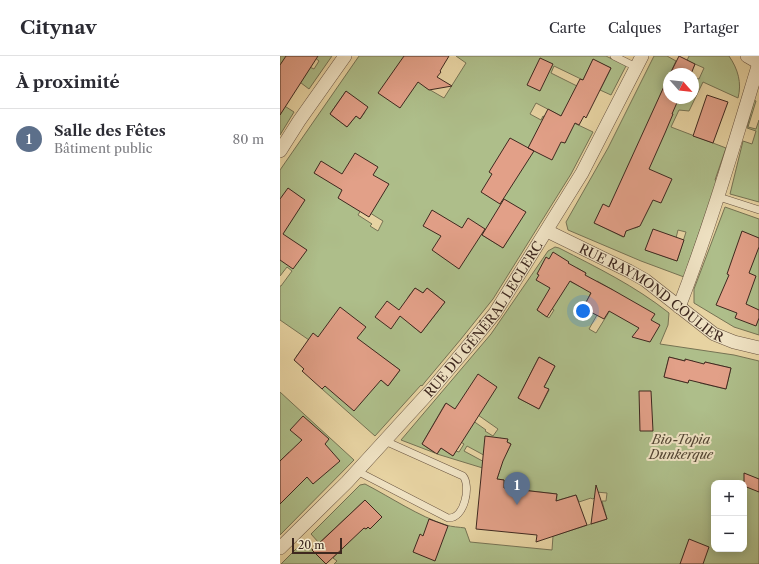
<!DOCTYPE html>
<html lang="fr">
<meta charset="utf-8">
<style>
body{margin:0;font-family:"Libre Caslon Text",serif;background:#f2f2f3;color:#2b2b33}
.controls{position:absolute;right:12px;bottom:12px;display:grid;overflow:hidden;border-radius:8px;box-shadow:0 2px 10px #0003}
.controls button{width:36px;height:36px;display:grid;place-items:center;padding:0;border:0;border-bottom:1px solid #e1e1e2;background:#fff;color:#2b2b33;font:20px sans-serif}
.compass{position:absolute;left:383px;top:12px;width:36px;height:36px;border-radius:50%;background:#fff;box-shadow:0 2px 10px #0003;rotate:117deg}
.scale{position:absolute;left:12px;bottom:10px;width:50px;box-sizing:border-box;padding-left:4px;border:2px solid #3e281f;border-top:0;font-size:11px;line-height:14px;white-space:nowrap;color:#3e281f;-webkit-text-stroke:3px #efe2c3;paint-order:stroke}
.you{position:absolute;left:303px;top:255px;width:14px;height:14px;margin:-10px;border:3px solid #fff;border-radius:50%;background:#1a73e8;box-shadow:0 0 0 6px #1a73e833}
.badge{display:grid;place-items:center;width:26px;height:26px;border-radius:50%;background:#8f2418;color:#fff;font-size:13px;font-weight:700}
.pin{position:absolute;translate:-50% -33px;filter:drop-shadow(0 1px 2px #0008)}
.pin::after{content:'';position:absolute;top:21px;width:14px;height:12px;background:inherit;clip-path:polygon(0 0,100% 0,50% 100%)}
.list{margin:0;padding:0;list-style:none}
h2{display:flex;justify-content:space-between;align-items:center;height:52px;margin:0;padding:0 16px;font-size:17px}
h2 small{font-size:13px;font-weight:400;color:#7c7c81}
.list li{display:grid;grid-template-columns:26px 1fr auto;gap:12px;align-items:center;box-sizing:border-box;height:60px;padding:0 16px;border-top:1px solid #e1e1e2}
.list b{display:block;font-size:15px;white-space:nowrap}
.list p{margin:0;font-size:13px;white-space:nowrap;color:#7c7c81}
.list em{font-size:13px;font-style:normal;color:#7c7c81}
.map{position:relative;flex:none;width:479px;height:508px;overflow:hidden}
header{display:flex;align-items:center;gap:24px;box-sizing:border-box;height:56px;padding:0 20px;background:#fff;border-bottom:1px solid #e1e1e2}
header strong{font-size:19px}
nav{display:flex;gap:22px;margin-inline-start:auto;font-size:14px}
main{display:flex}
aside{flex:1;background:#fff}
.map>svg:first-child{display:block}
.green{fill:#aebe8a;stroke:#767354;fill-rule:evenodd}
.building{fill:#e2a088;stroke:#3e281f}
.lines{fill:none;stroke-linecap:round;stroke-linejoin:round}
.lane-casing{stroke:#685340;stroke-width:8}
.street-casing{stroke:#685340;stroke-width:14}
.lane{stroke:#efe2c3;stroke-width:7}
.street{stroke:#efe2c3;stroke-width:13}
.labels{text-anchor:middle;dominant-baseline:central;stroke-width:4;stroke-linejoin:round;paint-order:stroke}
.street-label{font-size:13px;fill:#3e281f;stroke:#efe2c3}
.park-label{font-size:13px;font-style:italic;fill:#544634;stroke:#efe2c3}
</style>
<header>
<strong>Citynav</strong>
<nav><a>Carte</a><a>Calques</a><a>Partager</a></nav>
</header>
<main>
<aside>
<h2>À proximité<small></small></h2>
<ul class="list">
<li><span class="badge" style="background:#5c6f8a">1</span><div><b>Salle des Fêtes</b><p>Bâtiment public</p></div><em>80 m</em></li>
</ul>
</aside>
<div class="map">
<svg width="479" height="508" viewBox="0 0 479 508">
<rect width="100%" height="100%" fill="#e7d3a2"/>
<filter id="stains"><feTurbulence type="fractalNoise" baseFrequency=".005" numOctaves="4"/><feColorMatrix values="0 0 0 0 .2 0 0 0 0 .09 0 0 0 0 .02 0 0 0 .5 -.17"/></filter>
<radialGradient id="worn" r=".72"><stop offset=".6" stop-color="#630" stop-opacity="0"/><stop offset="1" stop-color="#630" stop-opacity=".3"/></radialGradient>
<path class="green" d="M 0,0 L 6,0 L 34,13 L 39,5 L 33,0 L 52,0 L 29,33 L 0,11 Z
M 79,0 L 125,0 L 146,29 L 145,31 L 164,42 L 186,7 L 176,0 L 326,0 L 346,10 L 331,39 L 320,34 L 331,12 L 313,4 L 303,24 L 274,10 L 271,17 L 299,31 L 281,60 L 256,47 L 250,58 L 261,64 L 263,60 L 273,65 L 267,78 L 285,87 L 294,67 L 313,76 L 291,118 L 213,243 L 181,283 L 145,326 L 142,330 L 141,329 L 95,380 L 42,333 L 50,324 L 35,317 L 16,301 L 29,284 L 0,264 L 0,230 L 1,230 L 12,215 L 7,211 L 0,220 L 0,114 ZM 66,35 L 85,56 L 80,63 L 76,60 L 67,71 L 50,58 ZM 82,152 L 103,165 L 98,175 L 90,170 L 92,168 L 78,159 ZM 245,156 L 223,192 L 202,179 L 212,164 ZM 135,232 L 143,237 L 147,232 L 165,246 L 141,277 L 131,269 L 128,241 ZM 85,289 L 120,314 L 108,330 L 92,317 Z
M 374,0 L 387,0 L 396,5 L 380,40 L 396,48 L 399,42 L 413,42 L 413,21 L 419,23 L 424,12 L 415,8 L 413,12 L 405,9 L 409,0 L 449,0 C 458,13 462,27 458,42 L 423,26 L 409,55 L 399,54 L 391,71 L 446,92 L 435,124 L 437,125 L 404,221 L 361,205 L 288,174 L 286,166 L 328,92 ZM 372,145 L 358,171 L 355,172 L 349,169 L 343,181 L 315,167 L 329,151 ZM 373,174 L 396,182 L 398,174 L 406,176 L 397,205 L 366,194 Z
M 474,44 L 476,45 L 468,71 L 476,73 L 479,64 L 479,146 L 450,138 L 463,85 L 472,88 L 476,75 L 467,72 Z
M 0,47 L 14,56 L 0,79 Z
M 445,151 L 479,163 L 479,279 L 454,271 L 414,247 L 414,233 Z
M 275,191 L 279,192 C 318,212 355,230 389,257 L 388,269 L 380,288 L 454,299 L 479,305 L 479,508 L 54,508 L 57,505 L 53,502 L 83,471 L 86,473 L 102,461 L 85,444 L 39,487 L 31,478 L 80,429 L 85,428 C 112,442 138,460 166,469 C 172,471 179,471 185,472 L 190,486 L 272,494 L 273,480 L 327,463 L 322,445 L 326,445 L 327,437 L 316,436 L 315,442 L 312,443 L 311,442 L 299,446 L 296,439 L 279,444 L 276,453 L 277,438 L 224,432 L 224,424 L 217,423 L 219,417 L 157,398 L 161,392 L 173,400 L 176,395 L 179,396 L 184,388 L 171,380 L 189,362 L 206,374 L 205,375 L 213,380 L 218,373 L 188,352 L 183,358 L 165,348 L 142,388 L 155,397 L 121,384 L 211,278 L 268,195 ZM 297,212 L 306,217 L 299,230 L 291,226 ZM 317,225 L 333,234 L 324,252 L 329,256 L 316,277 L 309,273 L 317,259 L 303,252 ZM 262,246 L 274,254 L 269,262 L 257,254 ZM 259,301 L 275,310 L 264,331 L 269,334 L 259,353 L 238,342 ZM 389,301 L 405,305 L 413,305 L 408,327 L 384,321 ZM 425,306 L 451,312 L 446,333 L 420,327 ZM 220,382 L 231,388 L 226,398 ZM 187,390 L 211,403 L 208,408 L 184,395 ZM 434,427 L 464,427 L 464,493 L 434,493 Z
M 0,336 L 74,404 L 0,479 L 0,419 L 9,396 L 0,405 Z
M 24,485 L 46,508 L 1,508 Z"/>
<path class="building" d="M 6,0 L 38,0 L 0,59 L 0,9 Z
M 124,0 L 169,0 L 160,15 L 161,16 L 157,21 L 172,30 L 149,34 L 138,26 L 120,52 L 98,37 Z
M 399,0 L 415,8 L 411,18 L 390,18 Z
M 260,2 L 273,8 L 260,35 L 247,29 Z
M 313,3 L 331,12 L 306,62 L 304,60 L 299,69 L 295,67 L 285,87 L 281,86 L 272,104 L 248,92 L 268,53 L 281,60 L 300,23 L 303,24 Z
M 386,26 L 389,27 L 389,42 L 399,42 L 392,58 L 393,58 L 385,77 L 369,113 L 392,123 L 381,147 L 373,144 L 360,170 L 346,175 L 344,181 L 314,167 L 323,148 L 329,151 Z
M 66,35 L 88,51 L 80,63 L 76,60 L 67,71 L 50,58 Z
M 427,39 L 448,46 L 433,87 L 413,80 Z
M 230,82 L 254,95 L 220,148 L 201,136 L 212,118 L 209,116 Z
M 75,97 L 98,111 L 93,119 L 109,128 L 89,161 L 58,142 L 62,134 L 34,117 L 41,105 L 62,118 Z
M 8,132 L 25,144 L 3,178 L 27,194 L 13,213 L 0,204 L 0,143 Z
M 224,143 L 246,156 L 223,192 L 202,179 Z
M 152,154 L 182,172 L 188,162 L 205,173 L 179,213 L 152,194 L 161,180 L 143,170 Z
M 373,173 L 404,184 L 397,205 L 365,194 Z
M 462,175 L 479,182 L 479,191 L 469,217 L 476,220 L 466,248 L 479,254 L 479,262 L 476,270 L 455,262 L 457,257 L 436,249 L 449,219 L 447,218 Z
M 273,196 L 289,206 L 288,207 L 306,217 L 305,219 L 333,234 L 375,258 L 371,264 L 380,269 L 370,286 L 352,281 L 359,272 L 329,255 L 324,263 L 303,252 L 311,237 L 290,225 L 267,261 L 257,254 L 270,232 L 256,224 L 259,219 L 257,218 L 266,201 L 269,203 Z
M 135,232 L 143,237 L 147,232 L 165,246 L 141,277 L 120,260 L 111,273 L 95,261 L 107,245 L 119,254 Z
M 60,251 L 86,271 L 77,282 L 120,314 L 108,330 L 101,324 L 74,355 L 45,330 L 42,333 L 22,315 L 24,313 L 14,304 L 33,277 L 38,281 Z
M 259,301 L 275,310 L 264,331 L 269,333 L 259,353 L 238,342 Z
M 389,301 L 405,305 L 405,303 L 424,308 L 425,306 L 451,312 L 446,333 L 409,324 L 408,327 L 384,321 Z
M 198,318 L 217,331 L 173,400 L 161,392 L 157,398 L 142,388 L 166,347 L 175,353 Z
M 359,335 L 371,335 L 373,375 L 360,375 Z
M 23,360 L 49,383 L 45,388 L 60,405 L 33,428 L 27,421 L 0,448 L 0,405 L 22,384 L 10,374 Z
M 205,380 L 228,383 L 227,386 L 231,388 L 223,405 L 217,423 L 224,424 L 224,432 L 277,438 L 276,445 L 296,439 L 307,469 L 256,486 L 257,479 L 196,473 Z
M 464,417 L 479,423 L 479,436 L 464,430 Z
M 316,429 L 327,463 L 311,468 Z
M 85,444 L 102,461 L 90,473 L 88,471 L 86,473 L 84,472 L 46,508 L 32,494 Z
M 149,463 L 168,470 L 155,505 L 133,496 L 140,478 L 143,480 Z
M 409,483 L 429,491 L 423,508 L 400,508 Z"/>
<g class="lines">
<g class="lane-casing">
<path id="lane" d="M 334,0 L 356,11
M 439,141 L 479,154
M 77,415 L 168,462 C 185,463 191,429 183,420 L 105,385"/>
</g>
<g class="street-casing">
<g id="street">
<path d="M 467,0 L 479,7"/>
<path d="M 0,95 L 19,65 L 65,0"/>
<path id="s1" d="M 267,175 L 349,215 L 365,224 L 434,278 L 454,286 L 479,292"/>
<path d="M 399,251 C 430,171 454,89 479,7"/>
<path id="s2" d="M 0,492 L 67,426 L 152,333 L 193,284 L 215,257 L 302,117 L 362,0"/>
</g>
</g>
<use href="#lane" class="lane"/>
<use href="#street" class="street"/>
</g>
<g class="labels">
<g class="street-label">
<text stroke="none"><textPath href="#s1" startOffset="122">RUE RAYMOND COULIER</textPath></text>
<text stroke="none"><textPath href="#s2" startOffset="307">RUE DU GÉNÉRAL LECLERC</textPath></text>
</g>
<g class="park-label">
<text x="401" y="383">Bio-Topia<tspan x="401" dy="15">Dunkerque</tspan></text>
</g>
</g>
<rect width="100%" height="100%" filter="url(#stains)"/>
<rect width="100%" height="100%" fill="url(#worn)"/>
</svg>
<div class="controls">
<button>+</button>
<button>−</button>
</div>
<svg class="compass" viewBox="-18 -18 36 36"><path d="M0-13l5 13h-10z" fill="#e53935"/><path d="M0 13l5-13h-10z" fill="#7c7c81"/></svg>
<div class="scale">20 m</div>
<div class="you"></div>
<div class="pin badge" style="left:237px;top:449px;background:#5c6f8a">1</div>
</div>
</main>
